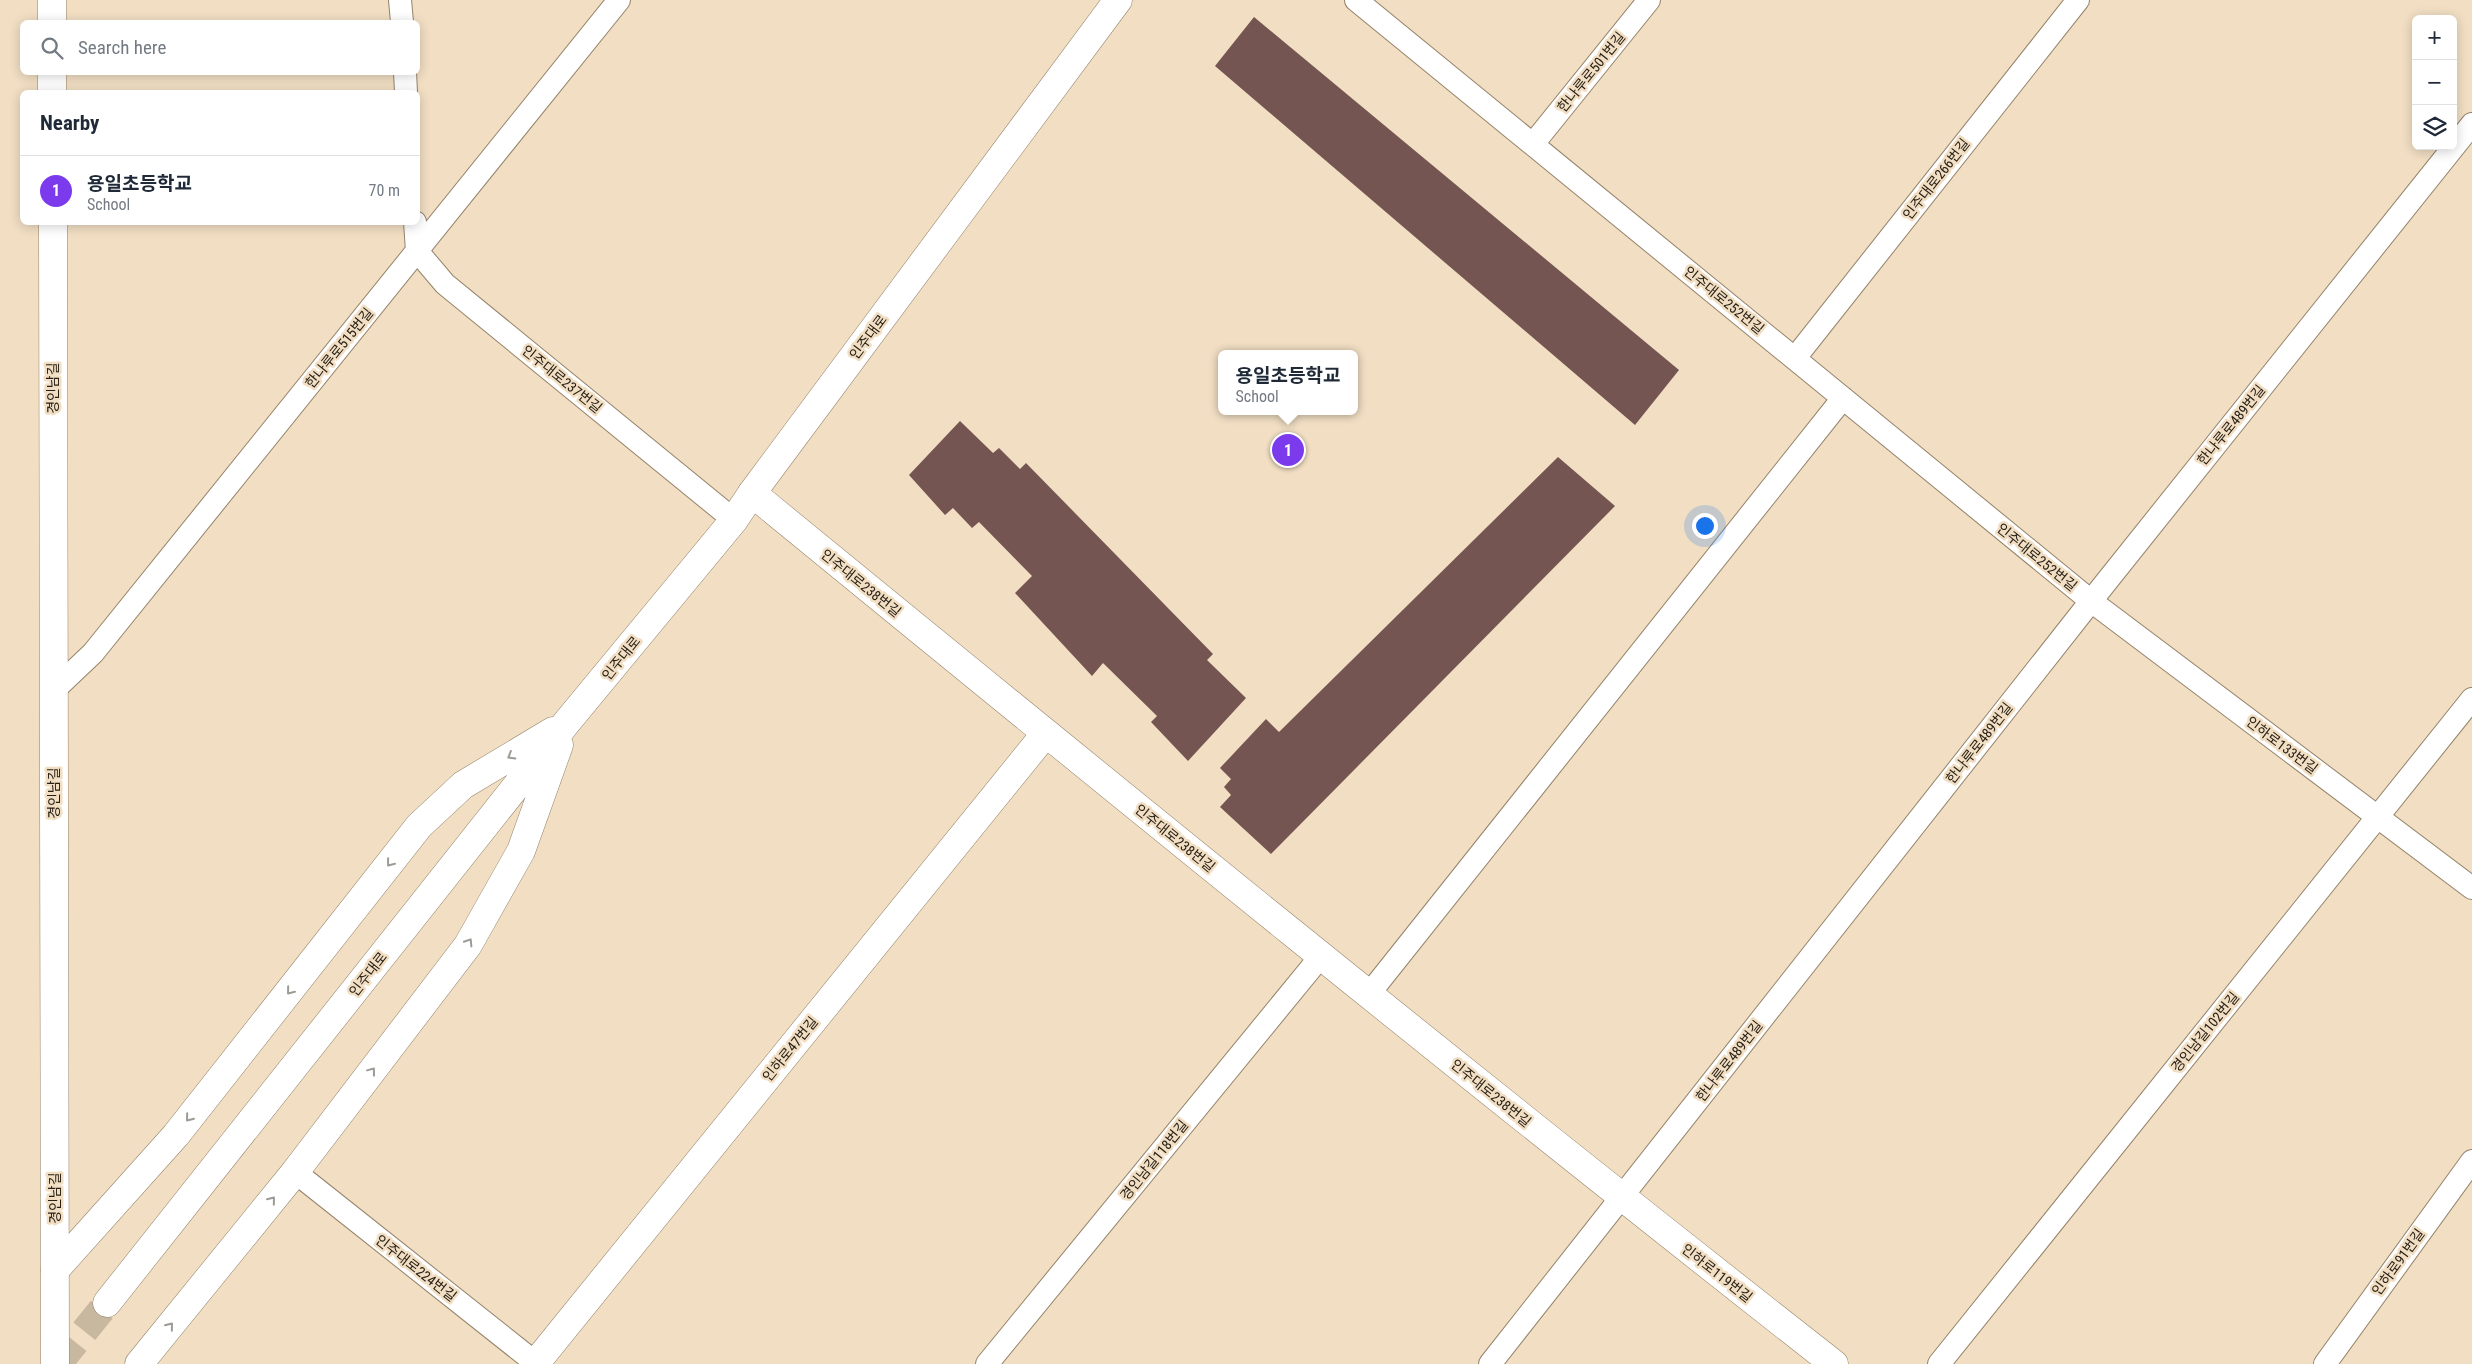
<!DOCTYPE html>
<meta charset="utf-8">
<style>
body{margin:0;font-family:"Roboto Condensed","Noto Sans KR",sans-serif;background:#f6f6f7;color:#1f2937}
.controls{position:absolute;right:15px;top:15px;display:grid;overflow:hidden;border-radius:8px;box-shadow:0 2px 12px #0003}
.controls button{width:45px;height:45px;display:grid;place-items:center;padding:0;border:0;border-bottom:1px solid #e0e1e3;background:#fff;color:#1f2937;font:25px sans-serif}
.you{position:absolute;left:1704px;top:525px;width:18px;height:18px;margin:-12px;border:4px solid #fff;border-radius:50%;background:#1a73e8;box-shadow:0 0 0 8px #1a73e833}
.badge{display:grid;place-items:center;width:32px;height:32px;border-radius:50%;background:#7c3aed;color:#fff;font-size:16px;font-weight:700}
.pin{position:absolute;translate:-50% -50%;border:2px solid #fff;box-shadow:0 1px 5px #0006}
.popup{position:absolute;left:1218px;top:350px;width:140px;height:65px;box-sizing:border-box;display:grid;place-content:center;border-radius:8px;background:#fff;filter:drop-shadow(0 1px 4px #0005);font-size:16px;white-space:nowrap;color:#747a83}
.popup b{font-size:19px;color:#1f2937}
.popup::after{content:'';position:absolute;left:50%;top:100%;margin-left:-10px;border:10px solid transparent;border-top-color:#fff}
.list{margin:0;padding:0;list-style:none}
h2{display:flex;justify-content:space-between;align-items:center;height:65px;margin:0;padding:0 20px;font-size:21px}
h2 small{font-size:16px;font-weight:400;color:#747a83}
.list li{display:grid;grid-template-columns:32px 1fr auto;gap:15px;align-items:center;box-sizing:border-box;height:70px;padding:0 20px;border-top:1px solid #e0e1e3}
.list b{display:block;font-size:19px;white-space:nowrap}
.list p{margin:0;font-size:16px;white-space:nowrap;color:#747a83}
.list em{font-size:16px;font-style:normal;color:#747a83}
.icon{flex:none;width:28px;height:28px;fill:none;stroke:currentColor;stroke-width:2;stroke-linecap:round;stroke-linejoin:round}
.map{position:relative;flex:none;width:2472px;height:1364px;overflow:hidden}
.search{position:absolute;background:#fff;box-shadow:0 2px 12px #0003;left:20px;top:20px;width:400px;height:55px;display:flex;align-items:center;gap:12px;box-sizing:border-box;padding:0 18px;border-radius:8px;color:#747a83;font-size:19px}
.panel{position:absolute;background:#fff;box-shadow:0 2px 12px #0003;left:20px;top:90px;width:400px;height:135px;border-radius:8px}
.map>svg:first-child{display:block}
.building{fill:#745551}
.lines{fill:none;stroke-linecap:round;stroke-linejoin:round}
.secondary-tunnel{stroke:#c9b8a0;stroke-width:28;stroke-dasharray:28 14;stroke-linecap:butt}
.lane-casing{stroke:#94836a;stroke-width:24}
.street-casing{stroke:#94836a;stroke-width:29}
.secondary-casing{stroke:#94836a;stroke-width:29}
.lane{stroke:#fff;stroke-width:22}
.street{stroke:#fff;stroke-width:28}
.secondary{stroke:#fff;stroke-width:28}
.oneway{stroke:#9e9b96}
.labels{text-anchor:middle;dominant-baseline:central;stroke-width:5;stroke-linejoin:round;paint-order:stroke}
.street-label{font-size:14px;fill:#272016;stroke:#f1dec3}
</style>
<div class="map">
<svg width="2472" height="1364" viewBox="0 0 2472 1364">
<rect width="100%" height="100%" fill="#f1dec3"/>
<path class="building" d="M 1254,17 L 1679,370 L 1635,425 L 1215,66 Z
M 960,421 L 993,453 L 999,448 L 1020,469 L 1026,463 L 1213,654 L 1207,660 L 1246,698 L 1188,761 L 1151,722 L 1157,716 L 1103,663 L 1092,676 L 1015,593 L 1032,576 L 979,522 L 972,528 L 953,508 L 945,515 L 909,475 Z
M 1558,457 L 1615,506 L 1271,854 L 1220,807 L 1231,795 L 1224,787 L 1231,779 L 1220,768 L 1266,719 L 1279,732 Z"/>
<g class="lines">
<path class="secondary-tunnel" d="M 58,1364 L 107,1303"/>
<g class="lane-casing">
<path id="lane" d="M 400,0 L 402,22
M 1356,0 L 2091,601 L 2472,888
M 405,72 L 406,92
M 1533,144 L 1649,0
M 415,222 L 417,251 L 445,284 L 734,520
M 1795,358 L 2078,0
M 54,690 L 93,653 L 619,0
M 1369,994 L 1843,398
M 295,1172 L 537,1364
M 987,1364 L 1321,956
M 1490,1364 L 2091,601 L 2472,124
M 1939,1364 L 2472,699
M 2325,1364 L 2472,1161"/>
</g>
<g class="street-casing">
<path id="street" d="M 52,0 L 52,22
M 52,72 L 52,92
M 53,222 L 55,1364
M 752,493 C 1110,786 1469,1078 1834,1364
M 535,1364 L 1046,733"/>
</g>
<g class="secondary-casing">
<path id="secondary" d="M 55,1270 L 176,1135 L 419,826 L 463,785 L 553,731
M 107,1303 L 567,722 L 734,520 L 752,493 L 1118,0
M 139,1364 L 295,1172 L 468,945 L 521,851 L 559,745"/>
</g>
<use href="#lane" class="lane"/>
<use href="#street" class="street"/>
<use href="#secondary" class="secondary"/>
</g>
<defs><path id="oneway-chevron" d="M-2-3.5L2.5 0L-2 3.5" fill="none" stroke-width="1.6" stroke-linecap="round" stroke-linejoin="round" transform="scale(1.25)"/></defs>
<g class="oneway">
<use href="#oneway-chevron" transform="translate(511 756) rotate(149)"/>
<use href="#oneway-chevron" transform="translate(390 863) rotate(128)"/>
<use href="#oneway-chevron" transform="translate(469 942) rotate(-58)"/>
<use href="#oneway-chevron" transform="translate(290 991) rotate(129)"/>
<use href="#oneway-chevron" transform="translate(372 1071) rotate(-53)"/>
<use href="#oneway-chevron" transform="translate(189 1118) rotate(129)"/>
<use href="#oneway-chevron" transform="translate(272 1200) rotate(-51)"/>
<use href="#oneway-chevron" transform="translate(170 1326) rotate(-51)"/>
</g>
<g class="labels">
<g class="street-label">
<text transform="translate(1591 72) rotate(-51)">한나루로501번길</text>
<text transform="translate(1936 179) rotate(-52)">인주대로266번길</text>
<text transform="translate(1724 300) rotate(39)">인주대로252번길</text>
<text transform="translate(868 337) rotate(-53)">인주대로</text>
<text transform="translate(339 348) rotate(-51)">한나루로515번길</text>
<text transform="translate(562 379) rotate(39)">인주대로237번길</text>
<text transform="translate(53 388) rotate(-90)">경인남길</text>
<text transform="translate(2231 425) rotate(-51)">한나루로489번길</text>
<text transform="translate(2037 557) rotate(39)">인주대로252번길</text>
<text transform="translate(861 583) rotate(39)">인주대로238번길</text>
<text transform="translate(621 658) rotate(-51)">인주대로</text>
<text transform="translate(1979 743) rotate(-52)">한나루로489번길</text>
<text transform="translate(2282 745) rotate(37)">인하로133번길</text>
<text transform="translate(54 793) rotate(-90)">경인남길</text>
<text transform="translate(1175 838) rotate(39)">인주대로238번길</text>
<text transform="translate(368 974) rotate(-52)">인주대로</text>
<text transform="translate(2205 1032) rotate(-51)">경인남길102번길</text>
<text transform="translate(790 1049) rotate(-51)">인하로47번길</text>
<text transform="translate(1729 1061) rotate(-52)">한나루로489번길</text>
<text transform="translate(1491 1093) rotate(39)">인주대로238번길</text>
<text transform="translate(1154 1160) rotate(-51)">경인남길118번길</text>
<text transform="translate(55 1198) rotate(-90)">경인남길</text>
<text transform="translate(2398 1262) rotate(-54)">인하로91번길</text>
<text transform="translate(416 1268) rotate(38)">인주대로224번길</text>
<text transform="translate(1717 1273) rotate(38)">인하로119번길</text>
</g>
</g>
</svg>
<div class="controls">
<button>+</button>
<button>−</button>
<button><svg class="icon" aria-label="layers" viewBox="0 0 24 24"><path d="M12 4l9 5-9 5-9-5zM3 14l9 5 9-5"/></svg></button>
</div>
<div class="you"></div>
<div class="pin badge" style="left:1288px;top:450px">1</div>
<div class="popup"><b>용일초등학교</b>School</div>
<div class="search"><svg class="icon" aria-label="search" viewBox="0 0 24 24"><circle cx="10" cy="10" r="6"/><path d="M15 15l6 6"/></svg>Search here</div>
<section class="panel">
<h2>Nearby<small></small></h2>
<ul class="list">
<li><span class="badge">1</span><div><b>용일초등학교</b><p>School</p></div><em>70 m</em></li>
</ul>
</section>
</div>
